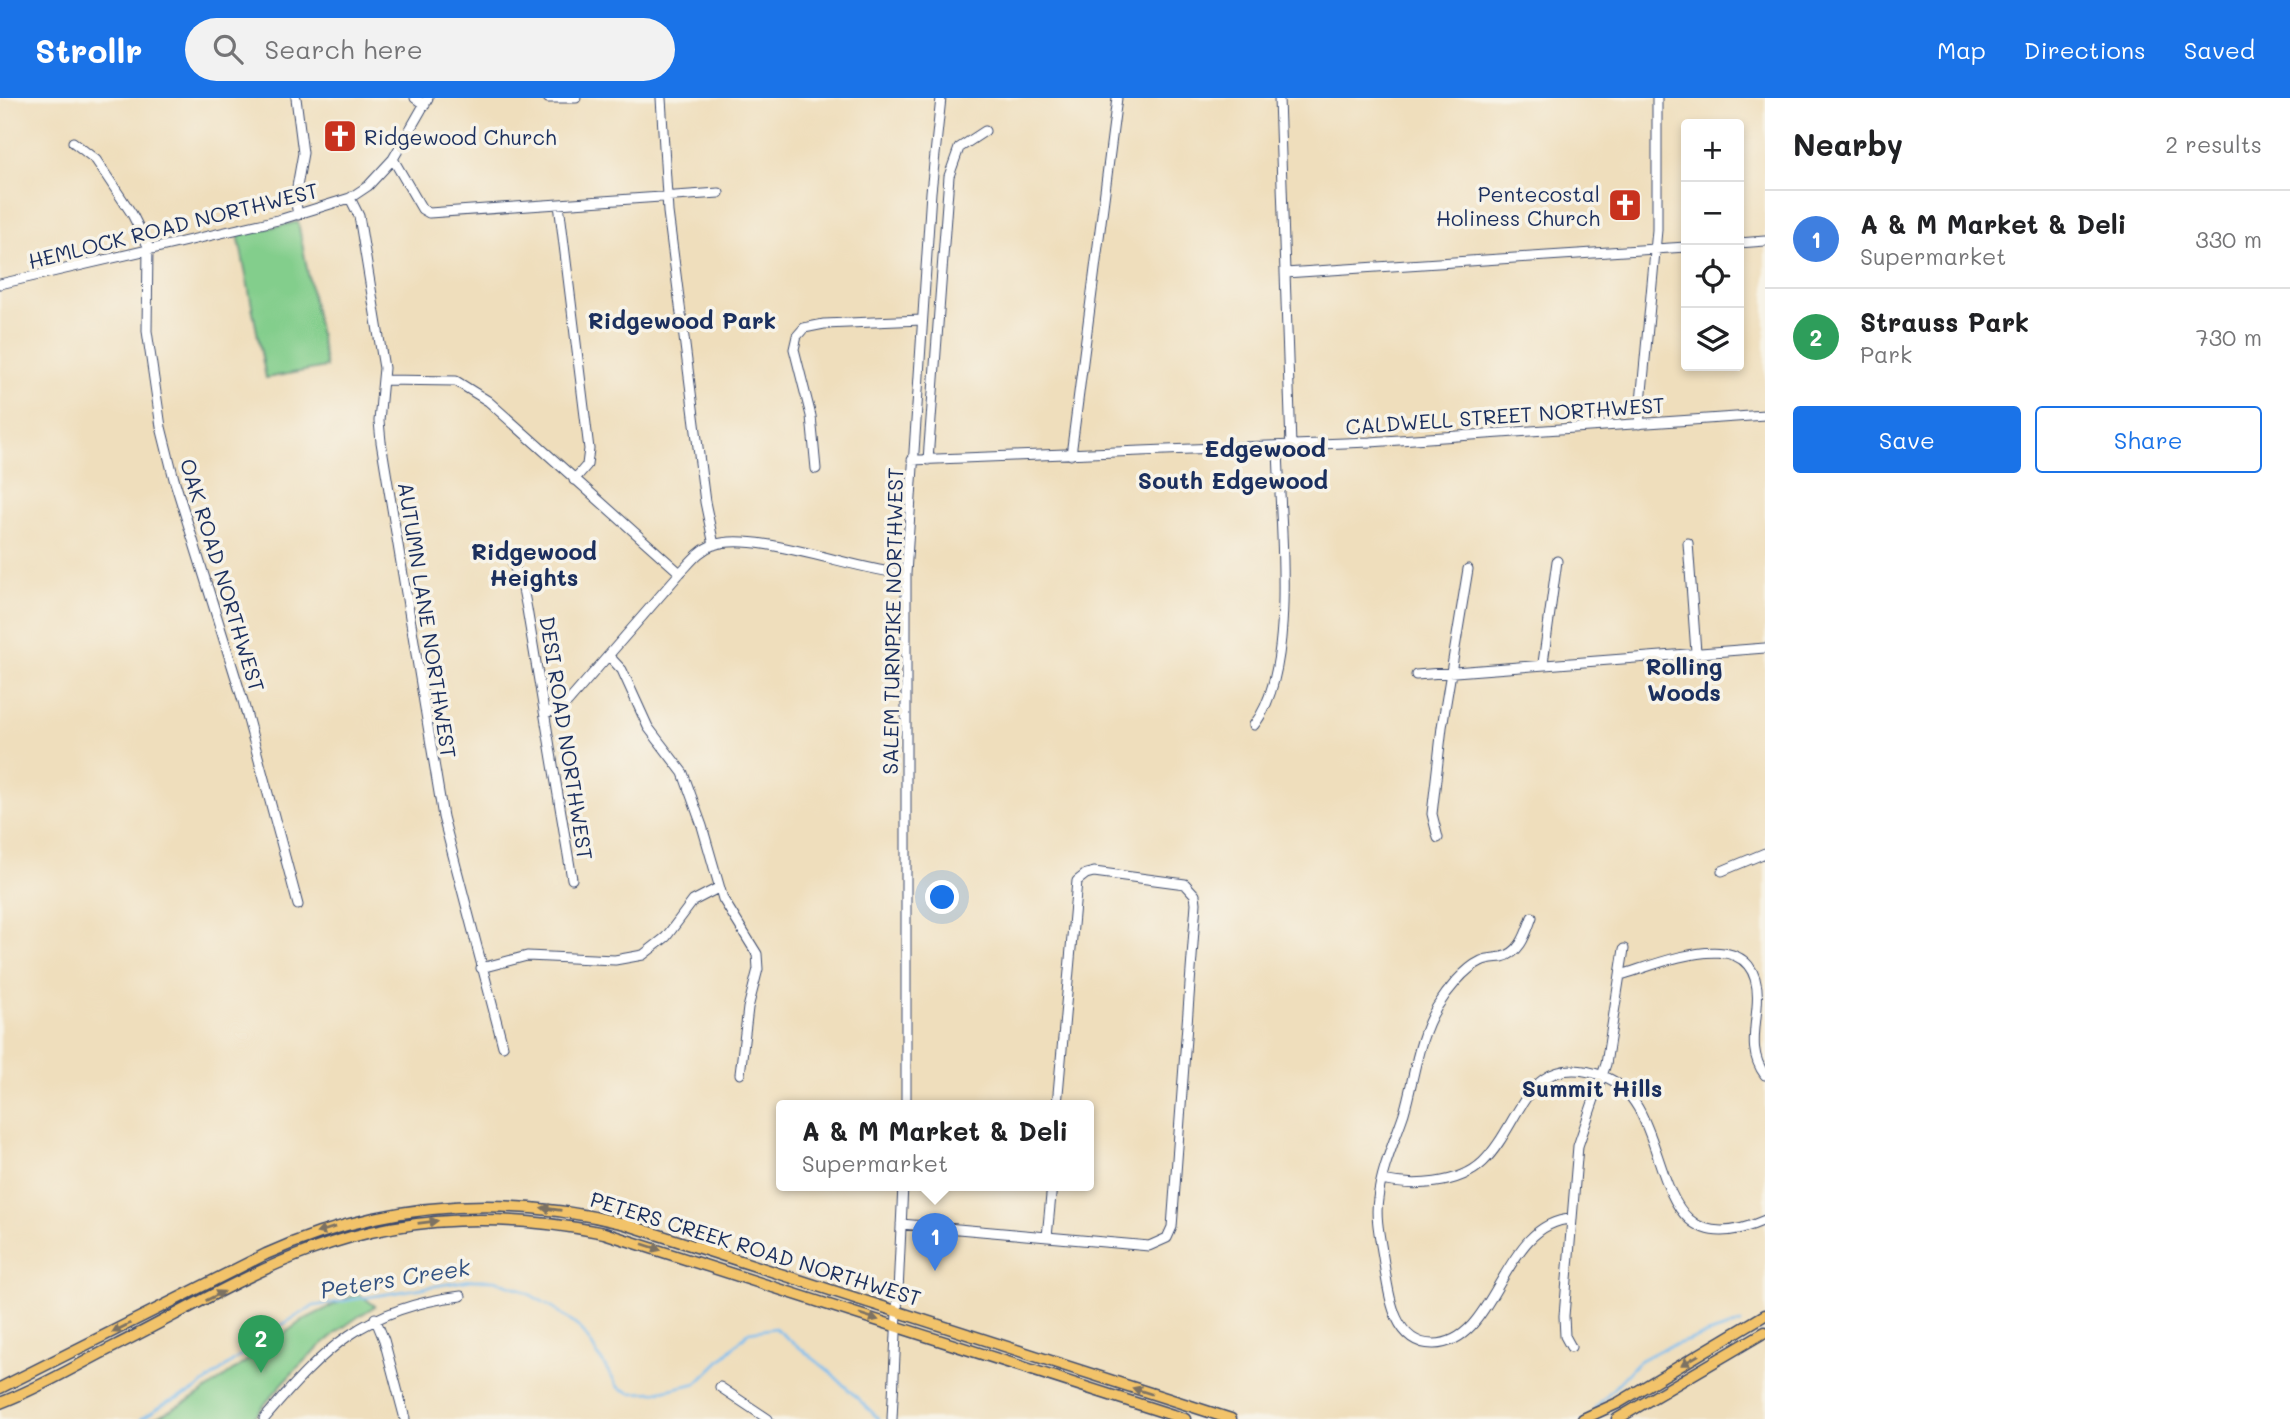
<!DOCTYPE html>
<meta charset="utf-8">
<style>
body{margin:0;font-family:Mali,sans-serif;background:#f2f2f2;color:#202124}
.controls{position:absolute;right:21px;top:21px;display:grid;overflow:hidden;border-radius:7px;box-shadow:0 4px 10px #0003}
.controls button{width:63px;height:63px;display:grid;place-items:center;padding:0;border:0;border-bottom:2px solid #e0e0e0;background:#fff;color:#202124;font:35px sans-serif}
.you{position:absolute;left:943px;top:800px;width:24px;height:24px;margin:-18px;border:5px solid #fff;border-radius:50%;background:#1a73e8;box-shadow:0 0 0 10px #1a73e833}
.badge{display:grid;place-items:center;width:46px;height:46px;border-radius:50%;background:#1a73e8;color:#fff;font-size:23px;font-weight:700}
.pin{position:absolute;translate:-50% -58px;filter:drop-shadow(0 2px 4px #0008)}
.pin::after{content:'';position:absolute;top:37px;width:24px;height:21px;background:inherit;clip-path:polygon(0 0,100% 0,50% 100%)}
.popup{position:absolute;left:776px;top:1002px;width:318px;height:91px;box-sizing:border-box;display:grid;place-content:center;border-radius:7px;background:#fff;filter:drop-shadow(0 2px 5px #0005);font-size:23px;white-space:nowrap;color:#757577}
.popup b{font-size:26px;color:#202124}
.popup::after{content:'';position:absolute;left:50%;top:100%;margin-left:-14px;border:14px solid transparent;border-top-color:#fff}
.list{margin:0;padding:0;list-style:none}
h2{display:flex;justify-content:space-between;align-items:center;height:91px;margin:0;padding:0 28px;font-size:30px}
h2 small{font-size:23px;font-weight:400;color:#757577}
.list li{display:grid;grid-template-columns:46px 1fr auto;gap:21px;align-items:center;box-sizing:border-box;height:98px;padding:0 28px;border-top:2px solid #e0e0e0}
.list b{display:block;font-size:26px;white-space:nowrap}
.list p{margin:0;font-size:23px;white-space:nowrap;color:#757577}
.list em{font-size:23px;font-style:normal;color:#757577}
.actions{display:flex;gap:14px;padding:21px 28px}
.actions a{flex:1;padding:16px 0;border:2px solid #1a73e8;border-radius:7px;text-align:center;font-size:24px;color:#1a73e8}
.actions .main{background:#1a73e8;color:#fff}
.icon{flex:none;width:38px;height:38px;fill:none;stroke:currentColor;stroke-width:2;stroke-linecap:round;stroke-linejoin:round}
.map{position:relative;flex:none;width:1765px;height:1321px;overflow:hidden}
header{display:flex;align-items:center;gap:42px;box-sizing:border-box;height:98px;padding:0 35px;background:#1a73e8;color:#fff}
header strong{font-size:33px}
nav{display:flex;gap:38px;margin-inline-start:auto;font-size:24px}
.search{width:490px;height:63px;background:#f2f2f2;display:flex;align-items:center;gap:18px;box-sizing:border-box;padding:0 24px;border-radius:38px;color:#757577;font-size:26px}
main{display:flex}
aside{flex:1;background:#fff}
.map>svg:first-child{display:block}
.green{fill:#83ce8c;stroke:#4f7e75;stroke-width:2}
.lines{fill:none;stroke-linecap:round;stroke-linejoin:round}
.stream{stroke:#7abdf0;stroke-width:2.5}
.minor-casing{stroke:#3b496c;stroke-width:11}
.major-casing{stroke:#3b496c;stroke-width:13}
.minor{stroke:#fff;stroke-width:9}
.major{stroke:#f2c36a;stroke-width:10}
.oneway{fill:#7c7263}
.labels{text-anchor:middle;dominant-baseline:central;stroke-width:7;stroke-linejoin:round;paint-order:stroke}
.poi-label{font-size:21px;fill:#1b2f5e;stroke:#f7f3e8;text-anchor:start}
.street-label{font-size:21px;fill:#1b2f5e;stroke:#f7f3e8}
.neighbourhood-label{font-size:23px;font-weight:bold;fill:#1b2f5e;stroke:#f7f3e8}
.water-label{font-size:23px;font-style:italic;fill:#335282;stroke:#f7f3e8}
.quarter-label{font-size:24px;font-weight:bold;fill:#1b2f5e;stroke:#f7f3e8}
</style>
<header>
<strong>Strollr</strong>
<div class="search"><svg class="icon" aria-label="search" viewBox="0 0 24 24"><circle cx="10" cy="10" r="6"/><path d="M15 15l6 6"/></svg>Search here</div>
<nav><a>Map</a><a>Directions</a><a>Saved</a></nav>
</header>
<main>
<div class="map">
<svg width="1765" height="1321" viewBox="0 0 1765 1321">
<rect width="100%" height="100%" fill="#f7f3e8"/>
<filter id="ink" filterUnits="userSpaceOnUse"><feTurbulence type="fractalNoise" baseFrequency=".0143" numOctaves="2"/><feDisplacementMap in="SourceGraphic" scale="14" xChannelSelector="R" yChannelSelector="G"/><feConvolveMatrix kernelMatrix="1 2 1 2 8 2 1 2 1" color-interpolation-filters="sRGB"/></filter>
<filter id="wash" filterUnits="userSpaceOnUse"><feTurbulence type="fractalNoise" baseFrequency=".00686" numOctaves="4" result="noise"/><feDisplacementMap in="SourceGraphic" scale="28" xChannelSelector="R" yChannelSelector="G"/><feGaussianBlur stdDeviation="1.57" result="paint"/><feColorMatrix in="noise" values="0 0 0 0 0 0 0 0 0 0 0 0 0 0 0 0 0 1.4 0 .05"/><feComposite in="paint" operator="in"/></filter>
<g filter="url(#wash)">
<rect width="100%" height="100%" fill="#efdebc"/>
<path class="green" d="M 298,124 L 326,269 L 266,280 L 238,136 Z
M 358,1195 L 375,1208 C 325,1238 289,1275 253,1321 L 153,1321 L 201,1296 L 303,1222 Z"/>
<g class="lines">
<path class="stream" d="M 1594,1311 L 1639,1263 L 1662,1251 L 1741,1225
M 141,1321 L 168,1304 L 194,1293 L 280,1228 L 314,1208 L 471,1182 L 495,1182 L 520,1191 L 554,1210 L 582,1232 L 618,1289 L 631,1295 L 657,1294 L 697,1285 L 749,1234 L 775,1230 L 829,1273 L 879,1321"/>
</g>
</g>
<g filter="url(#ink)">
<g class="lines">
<g class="minor-casing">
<path id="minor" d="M 296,0 L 303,55 L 295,100 L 298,117
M 415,0 L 425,7
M 548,0 L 576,0
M 661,0 L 668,114 L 705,404 L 714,447
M 1279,0 L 1291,348
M 73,44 L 96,62 L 132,116 L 148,148 L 147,233 L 161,329 L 174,381 L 243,603 L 298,807
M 393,61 L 422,111 L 429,115 L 719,95
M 350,100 L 359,118 L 384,270 L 379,323 L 381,344 L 443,719 L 503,948
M 559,106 L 589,351 L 587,367 L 574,382
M 1739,145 L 1765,143
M 1285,175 L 1686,149
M 0,186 L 282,121 L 350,100 L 368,88 L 393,61 L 428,0
M 384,282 L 456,283 L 488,303 L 680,475
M 1639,326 L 1657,132 L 1657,0
M 1071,357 L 1117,0
M 912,362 L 1370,344 L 1765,317
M 928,362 L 949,78 L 959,50 L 985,33
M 816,371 L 811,318 L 794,251 L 797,238 L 804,230 L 824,226 L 922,222
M 1688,445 L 1696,554
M 513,466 L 522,486 L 527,511 L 572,781
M 609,558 L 622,572 L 648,629 L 683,675 L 702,728 L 723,801 L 757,856 L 758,871 L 748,910 L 740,976
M 1543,565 L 1557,463
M 1416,577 L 1765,550
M 544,614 L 555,613 L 568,604 L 680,475 C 690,465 699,452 713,447 C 756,432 857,473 906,476
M 1254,627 C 1299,570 1279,420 1278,348
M 1438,740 L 1432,716 L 1442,629 L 1468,471
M 1722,773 L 1765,755
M 1532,819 C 1526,835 1521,855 1502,859 C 1495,860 1487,860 1481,863 C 1464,871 1447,893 1437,909 C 1418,939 1414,981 1404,1015 C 1395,1042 1381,1072 1378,1101 C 1375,1119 1380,1140 1383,1159 C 1388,1189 1391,1247 1434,1246 C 1498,1245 1501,1124 1572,1121
M 481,870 L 527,858 L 615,862 L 643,857 L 666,839 L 693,803 L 718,790
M 1621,877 C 1665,864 1765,819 1757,909 C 1755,934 1749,956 1765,977
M 906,1007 L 906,476 L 931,94 L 941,0
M 1382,1082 C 1413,1089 1459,1087 1483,1064 C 1522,1026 1526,950 1603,978 C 1681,1006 1638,1178 1765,1122
M 901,1126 L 1149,1148 L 1167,1140 L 1172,1129 L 1196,805 L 1195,797 L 1185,786 L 1094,774 L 1086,776 L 1077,783 L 1057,1007
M 1047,1139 L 1052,1087
M 375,1220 L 384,1242 L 405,1321
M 1571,1249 L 1565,1238 L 1564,1218 L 1578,1048 L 1606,966 L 1624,851
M 720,1289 L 768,1321
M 264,1321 C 323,1251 366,1209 461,1198
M 892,1321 L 903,1087"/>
</g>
<g class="major-casing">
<path id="major" d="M 0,1290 L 266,1156 C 382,1104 502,1095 625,1126 L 1231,1321
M 0,1305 C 40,1290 77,1267 115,1248 C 179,1216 243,1177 311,1152 C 406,1116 506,1115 604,1135 L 1185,1321
M 1583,1321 L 1618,1305 L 1765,1217
M 1617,1321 L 1765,1234"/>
</g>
<use href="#minor" class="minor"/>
<use href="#major" class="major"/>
</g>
<defs><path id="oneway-solid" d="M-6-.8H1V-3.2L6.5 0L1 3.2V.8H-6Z" transform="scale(1.75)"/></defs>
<g class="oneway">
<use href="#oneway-solid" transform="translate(551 1111) rotate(-172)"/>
<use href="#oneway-solid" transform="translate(428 1124) rotate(-7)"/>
<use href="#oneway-solid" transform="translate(326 1132) rotate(162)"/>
<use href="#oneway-solid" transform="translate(652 1149) rotate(18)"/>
<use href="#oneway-solid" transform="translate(215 1198) rotate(-27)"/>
<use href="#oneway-solid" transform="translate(869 1219) rotate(18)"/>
<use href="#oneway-solid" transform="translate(121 1230) rotate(153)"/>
<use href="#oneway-solid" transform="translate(1690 1262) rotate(149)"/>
<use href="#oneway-solid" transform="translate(1142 1293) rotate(-162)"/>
</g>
</g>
<defs>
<g id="church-square" transform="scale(1.75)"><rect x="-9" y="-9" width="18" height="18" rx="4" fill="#c8321e" stroke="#f7f3e8"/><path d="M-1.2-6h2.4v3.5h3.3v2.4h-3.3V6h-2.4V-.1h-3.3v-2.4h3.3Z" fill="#fff"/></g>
</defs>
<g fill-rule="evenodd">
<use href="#church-square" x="340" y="38"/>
<use href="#church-square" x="1625" y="107"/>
</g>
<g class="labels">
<g class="poi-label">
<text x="364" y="38">Ridgewood Church</text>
<text x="1600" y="95" text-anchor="end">Pentecostal<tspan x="1600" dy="24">Holiness Church</tspan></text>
</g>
<g class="street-label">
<text transform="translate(173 127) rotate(-14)">HEMLOCK ROAD NORTHWEST</text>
<text transform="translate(1505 317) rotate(-4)">CALDWELL STREET NORTHWEST</text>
<text transform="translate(223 477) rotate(73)">OAK ROAD NORTHWEST</text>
<text transform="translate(428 522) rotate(81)">AUTUMN LANE NORTHWEST</text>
<text transform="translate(892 523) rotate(-89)">SALEM TURNPIKE NORTHWEST</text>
<text transform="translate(567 640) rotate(81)">DESI ROAD NORTHWEST</text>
<text transform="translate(756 1150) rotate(17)">PETERS CREEK ROAD NORTHWEST</text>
</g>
<g class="neighbourhood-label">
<text x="682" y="222">Ridgewood Park</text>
<text x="1233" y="382">South Edgewood</text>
<text x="534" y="453">Ridgewood<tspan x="534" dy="26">Heights</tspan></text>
<text x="1684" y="568">Rolling<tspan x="1684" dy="26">Woods</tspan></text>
<text x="1592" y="990">Summit Hills</text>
</g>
<g class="water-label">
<text transform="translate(395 1180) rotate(-9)">Peters Creek</text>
</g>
<g class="quarter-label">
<text x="1265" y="349">Edgewood</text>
</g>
</g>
</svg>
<div class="controls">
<button>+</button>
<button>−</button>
<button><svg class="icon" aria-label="locate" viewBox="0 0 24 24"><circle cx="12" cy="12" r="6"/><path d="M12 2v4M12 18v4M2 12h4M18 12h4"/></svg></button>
<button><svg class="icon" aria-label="layers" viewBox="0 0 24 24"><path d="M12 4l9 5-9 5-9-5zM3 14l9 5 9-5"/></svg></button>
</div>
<div class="you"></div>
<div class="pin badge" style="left:935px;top:1173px;background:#3f7fe0">1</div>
<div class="popup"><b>A &amp; M Market &amp; Deli</b>Supermarket</div>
<div class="pin badge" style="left:261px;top:1275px;background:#2e9e5b">2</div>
</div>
<aside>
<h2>Nearby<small>2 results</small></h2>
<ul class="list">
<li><span class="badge" style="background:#3f7fe0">1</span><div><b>A &amp; M Market &amp; Deli</b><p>Supermarket</p></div><em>330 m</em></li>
<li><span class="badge" style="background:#2e9e5b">2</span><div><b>Strauss Park</b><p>Park</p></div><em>730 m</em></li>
</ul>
<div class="actions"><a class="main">Save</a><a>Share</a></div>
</aside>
</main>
